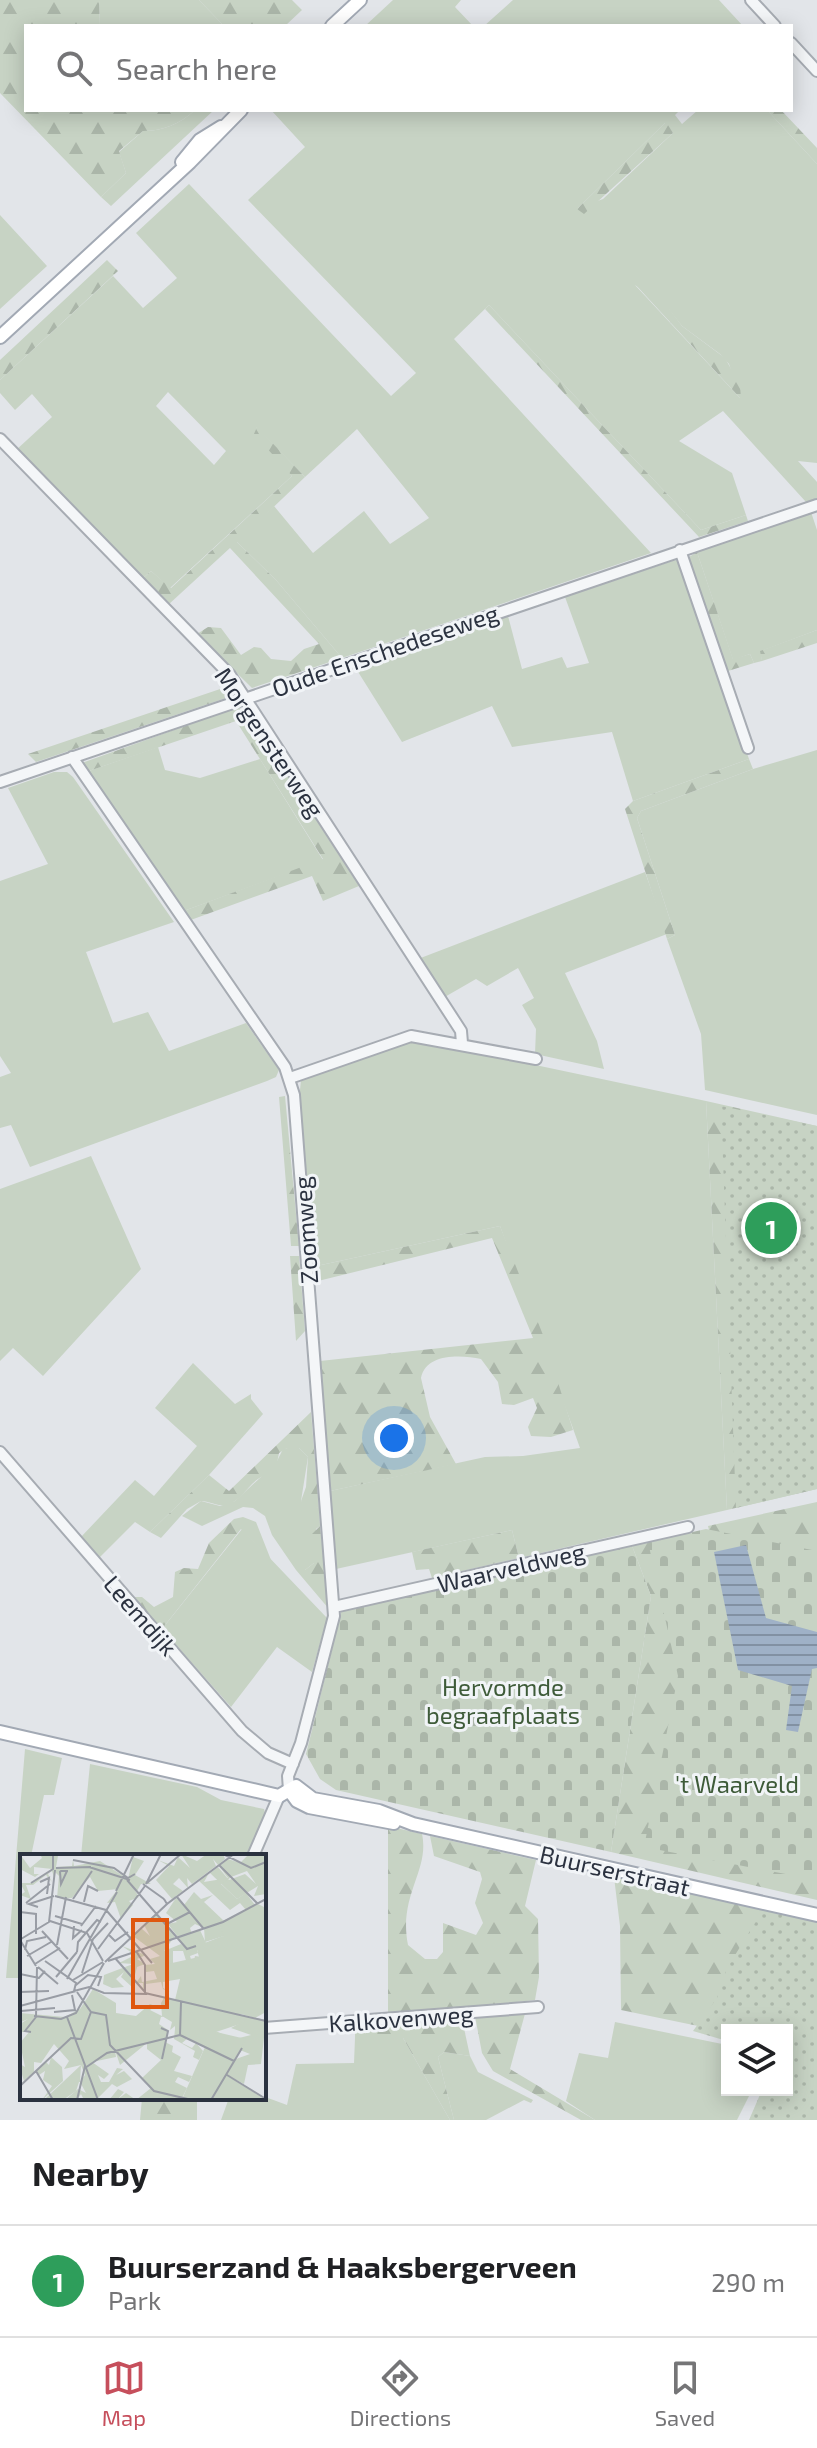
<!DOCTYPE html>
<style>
body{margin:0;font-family:"Exo 2",sans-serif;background:#f2f2f2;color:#202124}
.controls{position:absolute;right:24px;bottom:24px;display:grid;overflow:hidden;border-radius:0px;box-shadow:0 4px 20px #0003}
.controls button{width:72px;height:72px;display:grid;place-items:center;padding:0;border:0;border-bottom:2px solid #e0e0e0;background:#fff;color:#202124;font:40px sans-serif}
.you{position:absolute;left:394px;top:1438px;width:28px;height:28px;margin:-20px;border:6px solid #fff;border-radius:50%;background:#1a73e8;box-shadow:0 0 0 12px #1a73e833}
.badge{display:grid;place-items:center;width:52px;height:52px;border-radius:50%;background:#c64f5c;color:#fff;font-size:26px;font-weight:700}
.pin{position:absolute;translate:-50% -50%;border:4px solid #fff;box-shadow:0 2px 8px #0006}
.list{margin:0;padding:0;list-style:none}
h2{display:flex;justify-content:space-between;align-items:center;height:104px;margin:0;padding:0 32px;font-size:34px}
h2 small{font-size:26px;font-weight:400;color:#757577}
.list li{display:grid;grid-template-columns:52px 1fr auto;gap:24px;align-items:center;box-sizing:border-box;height:112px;padding:0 32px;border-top:2px solid #e0e0e0}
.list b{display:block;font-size:30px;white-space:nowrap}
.list p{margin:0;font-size:26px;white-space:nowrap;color:#757577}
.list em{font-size:26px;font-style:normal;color:#757577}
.icon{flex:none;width:44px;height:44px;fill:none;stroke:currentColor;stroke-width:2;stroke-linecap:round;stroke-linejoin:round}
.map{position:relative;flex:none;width:817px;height:2120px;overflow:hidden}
.search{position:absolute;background:#fff;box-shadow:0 4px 20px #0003;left:24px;right:24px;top:24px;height:88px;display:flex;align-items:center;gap:20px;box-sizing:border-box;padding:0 28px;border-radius:0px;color:#757577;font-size:30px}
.sheet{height:216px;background:#fff}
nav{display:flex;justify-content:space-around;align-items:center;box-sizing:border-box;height:112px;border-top:2px solid #e0e0e0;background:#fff;font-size:22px;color:#757577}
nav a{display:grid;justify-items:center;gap:4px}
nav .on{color:#c64f5c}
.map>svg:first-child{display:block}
.grass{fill:#c7d3c4;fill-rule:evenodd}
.forest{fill:url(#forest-firs)}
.cemetery{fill:url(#cemetery-stones)}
.park{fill:url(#park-dots)}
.water{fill:url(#water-rules)}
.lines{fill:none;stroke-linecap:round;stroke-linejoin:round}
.minor-casing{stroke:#a7acb3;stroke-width:14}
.major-casing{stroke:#a2a9b4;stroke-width:16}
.minor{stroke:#f4f6f8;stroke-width:10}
.major{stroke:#fff;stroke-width:12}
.labels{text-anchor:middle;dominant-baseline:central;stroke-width:6;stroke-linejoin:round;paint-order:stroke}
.street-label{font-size:24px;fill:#2b3240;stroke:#f1f4f7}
.park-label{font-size:24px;fill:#3e5b39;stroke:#f1f4f7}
.inset-road{fill:none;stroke:#999da5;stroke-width:2}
.view{fill:#df570f;fill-opacity:0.15;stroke:#df570f;stroke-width:4}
.inset-edge{fill:none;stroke:#2b3240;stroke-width:4}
</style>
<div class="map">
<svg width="817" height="2120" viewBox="0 0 817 2120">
<defs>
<pattern id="forest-firs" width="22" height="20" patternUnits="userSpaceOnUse" patternTransform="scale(2)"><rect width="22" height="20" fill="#c7d3c4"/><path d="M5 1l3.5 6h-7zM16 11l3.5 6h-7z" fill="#abb6a9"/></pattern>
<pattern id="cemetery-stones" width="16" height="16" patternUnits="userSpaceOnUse" patternTransform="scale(2)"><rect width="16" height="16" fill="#c7d3c4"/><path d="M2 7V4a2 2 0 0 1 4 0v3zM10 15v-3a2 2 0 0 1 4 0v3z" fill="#abb6a9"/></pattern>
<pattern id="park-dots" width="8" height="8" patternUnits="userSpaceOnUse" patternTransform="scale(2)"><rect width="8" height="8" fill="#c7d3c4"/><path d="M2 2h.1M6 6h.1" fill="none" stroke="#abb6a9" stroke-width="1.8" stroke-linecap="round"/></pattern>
<pattern id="water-rules" width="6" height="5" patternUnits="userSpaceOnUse" patternTransform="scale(2)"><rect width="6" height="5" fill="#9fb1c7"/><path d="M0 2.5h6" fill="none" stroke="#8291a3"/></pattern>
</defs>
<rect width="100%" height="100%" fill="#e2e5e9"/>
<path class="grass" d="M 99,0 L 199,0 L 224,26 L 100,26 Z
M 393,0 L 461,0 L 455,7 L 473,26 L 365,26 Z
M 513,0 L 719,0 L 743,26 L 484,26 Z
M 195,110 L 214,110 L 111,206 L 101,197 L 126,173 L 119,152 L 143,131 C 163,131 180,124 195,110 Z
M 271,110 L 680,110 L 675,115 L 682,124 L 698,110 L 767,110 L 817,164 L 817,463 L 798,461 L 817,482 L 817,498 L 806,502 L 723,411 L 679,441 L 732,473 L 746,515 L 701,530 L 489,305 L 454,339 L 651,553 L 342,658 L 276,580 L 236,541 L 274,506 L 313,553 L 364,511 L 390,544 L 429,518 L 357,429 L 305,477 L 256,427 L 292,476 L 170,588 L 151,571 L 142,579 L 15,451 L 52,417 L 32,394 L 15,410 L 0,393 L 0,380 L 113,276 L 143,308 L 177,278 L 136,233 L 189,184 L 391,396 L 416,373 L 248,200 L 305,147 ZM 665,123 L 673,133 L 603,199 L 578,208 ZM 635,285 L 664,303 L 682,326 L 720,354 L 729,364 L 740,398 ZM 168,392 L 226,451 L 214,465 L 156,406 Z
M 0,215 L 47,266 L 0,309 Z
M 811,512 L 817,530 L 817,630 L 761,651 L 762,661 L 754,663 L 750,654 L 733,660 L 697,552 Z
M 675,560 L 679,561 L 749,759 L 633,801 L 612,732 L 512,747 L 492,706 L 402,742 L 355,667 L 508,616 L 522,669 L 562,657 L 567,668 L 589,663 L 565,597 Z
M 158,747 L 165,770 L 200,778 L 260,759 L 323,860 L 181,912 L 83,773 Z
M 817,750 L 817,1115 L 705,1090 L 701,1034 L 667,939 L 675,935 L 637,818 L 641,811 L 753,769 Z
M 54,772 L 67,772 L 73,777 L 174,922 L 86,952 L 113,1023 L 148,1012 L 169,1051 L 246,1023 L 279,1070 L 276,1077 L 267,1081 L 30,1167 L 11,1125 L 0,1128 L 0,1077 L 11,1073 L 0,1056 L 0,881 L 48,864 L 8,788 Z
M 645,872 L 667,934 L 565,973 L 597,1041 L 604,1069 L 535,1054 L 536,1029 L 522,1005 L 534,998 L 518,968 L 487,986 L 476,979 L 443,998 L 418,959 Z
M 422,1041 L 706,1101 L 727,1510 L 519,1558 L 512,1530 L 336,1569 L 330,1491 L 485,1457 L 523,1456 L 580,1448 L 500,1226 L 312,1267 L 299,1100 L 301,1080 L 410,1042 Z
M 91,1156 L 141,1269 L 43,1376 L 13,1348 L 0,1361 L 0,1189 Z
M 193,1363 L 235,1404 L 251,1394 L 251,1399 L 263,1414 L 209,1475 L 150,1532 L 135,1522 L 99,1558 L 81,1537 L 135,1480 L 154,1496 L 197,1446 L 155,1408 Z
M 292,1447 L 299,1448 L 308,1457 L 301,1501 L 319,1508 L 320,1526 L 316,1529 L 314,1563 L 305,1570 L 296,1570 L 272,1535 L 265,1516 L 253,1508 L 243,1507 L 202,1526 L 182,1516 L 201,1501 L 220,1506 L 235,1501 L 276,1463 L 283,1449 Z
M 242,1529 L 327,1618 L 312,1672 L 277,1647 L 231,1707 L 162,1629 Z
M 25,1749 L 62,1758 L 54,1795 L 44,1795 L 31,1856 L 22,1856 L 22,1978 L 6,1978 Z
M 90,1764 L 197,1787 L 221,1800 L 264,1809 L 266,1816 L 247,1856 L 81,1856 Z
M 615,2022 L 727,2045 L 727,2090 L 752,2090 L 737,2120 L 595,2120 L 566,2101 L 579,2053 L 608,2058 Z
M 355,2038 L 403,2038 L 450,2120 L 221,2120 L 229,2098 L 264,2098 L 264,2088 L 268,2098 L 287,2105 L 296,2064 L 354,2063 Z
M 444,2052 L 470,2056 L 478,2072 L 533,2100 L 531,2103 L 524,2100 L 486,2120 L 454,2120 L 438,2057 Z"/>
<path class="forest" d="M 0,0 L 99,0 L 100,26 L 26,26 L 26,110 L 195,110 C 180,124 163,131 143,131 L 119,151 L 126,173 L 101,197 L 0,93 Z
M 199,0 L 292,0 L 302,10 L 285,26 L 224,26 Z
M 767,110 L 781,110 L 817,148 L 817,164 Z
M 666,122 L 673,133 L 584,214 L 577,209 Z
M 107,260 L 118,271 L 0,380 L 0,360 Z
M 634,283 L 657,292 L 682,326 L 725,358 L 740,385 L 741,399 Z
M 489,305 L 701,530 L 746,515 L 748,521 L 699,537 L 485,309 Z
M 257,427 L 305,477 L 237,542 L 276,580 L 342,658 L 252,688 L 197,634 L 208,627 L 221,628 L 241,655 L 254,647 L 261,648 L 271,659 L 291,661 L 304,649 L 319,644 L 230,548 L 168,605 L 142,579 L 151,571 L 171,588 L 292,476 L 254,434 Z
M 697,552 L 733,659 L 750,654 L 754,663 L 728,671 L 689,557 Z
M 817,630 L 817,643 L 762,661 L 760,651 Z
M 229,686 L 226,698 L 36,762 L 28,754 Z
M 238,707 L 247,713 L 359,886 L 323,901 L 312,876 L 188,921 L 181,912 L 323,859 L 236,721 L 83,773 L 79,764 Z
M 749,759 L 753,769 L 641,811 L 637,818 L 675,935 L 667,939 L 625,809 L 633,801 Z
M 285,1096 L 299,1246 L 291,1246 L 279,1097 Z
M 706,1101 L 817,1126 L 817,1489 L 727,1510 Z
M 500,1226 L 543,1335 L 573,1430 L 551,1437 L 531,1436 L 528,1427 L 537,1408 L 533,1398 L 514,1405 L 502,1404 L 498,1382 L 481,1359 C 461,1355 426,1353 421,1378 L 430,1417 L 456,1464 L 330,1491 L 320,1361 L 533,1338 L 492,1238 L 314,1282 L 312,1267 Z
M 290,1256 L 299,1256 L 305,1331 L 296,1341 Z
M 311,1412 L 319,1508 L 305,1506 L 301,1501 L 306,1487 L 308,1457 L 299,1448 L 287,1448 L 279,1453 L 275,1473 C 248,1476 247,1499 227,1505 C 218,1507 210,1501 201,1501 L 187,1509 L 161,1538 L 150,1532 L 209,1475 L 229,1491 Z
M 817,1502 L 817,1632 L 714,1552 L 708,1526 Z
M 243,1517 L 256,1522 L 271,1560 L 241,1529 L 162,1629 L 134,1597 L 142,1597 L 154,1607 L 173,1597 L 175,1572 L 184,1568 L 198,1569 L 209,1543 L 234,1519 Z
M 320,1526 L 329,1609 L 296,1570 L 305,1570 L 314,1563 L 311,1535 Z
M 512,1530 L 519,1558 L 432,1578 L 429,1569 L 416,1570 L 412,1552 Z
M 651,1538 L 672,1630 L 817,1861 L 817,1900 L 611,1852 L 651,1596 L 631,1543 Z
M 388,1826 L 422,1834 C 430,1871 398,1895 408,1945 L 425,1959 L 437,1959 L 443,1952 L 443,1923 L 476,1935 L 483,1923 L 475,1903 L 482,1879 L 480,1872 L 434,1856 L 430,1836 L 536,1860 L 525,1906 L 538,1919 L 539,1977 L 535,2000 L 388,2016 Z
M 614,1877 L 817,1922 L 787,2030 L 727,2032 L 621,2010 L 620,1926 Z
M 526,2010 L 510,2069 L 595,2120 L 581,2120 L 493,2071 L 482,2053 L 475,2016 Z
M 457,2017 L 462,2019 L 470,2056 L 444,2052 L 438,2057 L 454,2120 L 450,2120 L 403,2038 L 355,2038 L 355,2026 Z
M 142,2098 L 197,2098 L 197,2120 L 140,2120 Z"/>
<path class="cemetery" d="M 706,1529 L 817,1551 L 817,1880 L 644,1847 L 678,1676 L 648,1542 Z
M 631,1543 L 651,1596 L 611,1852 L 336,1790 L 320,1779 L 306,1754 L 342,1609 Z"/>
<path class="park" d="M 721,1106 L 817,1126 L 817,1489 L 736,1508 Z
M 763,1910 L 817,1922 L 817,2120 L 749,2120 L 762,2090 L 787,2090 L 787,2030 L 727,2030 L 727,2041 L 693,2031 L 717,1998 L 727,1968 Z"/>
<path class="water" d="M 746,1545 L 766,1618 L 817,1632 L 817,1668 L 812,1669 L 798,1732 L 786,1730 L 792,1686 L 738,1670 L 714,1552 Z"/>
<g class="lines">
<g class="minor-casing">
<path id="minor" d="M 751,0 L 775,26
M 791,43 L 817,71
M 0,439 L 230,675 L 461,1031 L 462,1043
M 680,550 L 748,748
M 72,757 L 285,1067 L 294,1095 L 334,1616 L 301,1743 L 288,1776 L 289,1790
M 0,782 L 817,505
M 290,1078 L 411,1036 L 536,1059
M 0,1452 L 242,1731 L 268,1753 L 293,1764
M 334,1607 L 688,1527
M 253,1856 L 279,1796
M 264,2028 L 538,2007"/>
</g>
<g class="major-casing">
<path id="major" d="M 332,26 L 360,0
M 182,162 L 200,140 L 221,127
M 0,337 L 190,162 L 241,110
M 0,1732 L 279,1796 L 296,1786 L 313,1799 L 379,1811 L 413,1824 L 817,1915
M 289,1790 L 297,1801 L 309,1807 L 394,1823"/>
</g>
<use href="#minor" class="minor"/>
<use href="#major" class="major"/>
</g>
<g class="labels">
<g class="street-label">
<text transform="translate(385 650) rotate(-19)">Oude Enschedeseweg</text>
<text transform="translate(270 742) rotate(56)">Morgensterweg</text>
<text transform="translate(305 1230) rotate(-94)">Zoomweg</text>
<text transform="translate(511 1567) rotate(-13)">Waarveldweg</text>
<text transform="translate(141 1615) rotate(49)">Leemdijk</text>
<text transform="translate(615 1870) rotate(13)">Buurserstraat</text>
<text transform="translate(401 2018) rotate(-4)">Kalkovenweg</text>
</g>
<g class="park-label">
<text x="503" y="1686">Hervormde<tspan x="503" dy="28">begraafplaats</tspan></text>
<text x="737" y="1783">'t Waarveld</text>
</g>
</g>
<g transform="translate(20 1854)">
<rect width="246" height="246" fill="#e2e5e9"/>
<path d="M 0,0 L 10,14 L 22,4 L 20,0 L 38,2 L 36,13 L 52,12 L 53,6 L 54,12 L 80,7 L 108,25 L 113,3 L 124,7 L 115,21 L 131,30 L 121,30 L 117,37 L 112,32 L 119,43 L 109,47 L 113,51 L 101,65 L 95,48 L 87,49 L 98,35 L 78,37 L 70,23 L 52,44 L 37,44 L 39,22 L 35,18 L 35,26 L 32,17 L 28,20 L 32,28 L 26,21 L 13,31 L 6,31 L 11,45 L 0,41 L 5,38 L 0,29 L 12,29 L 32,15 L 14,13 L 14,20 L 19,20 L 15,23 L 0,15 ZM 161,0 L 177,7 L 187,0 L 203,0 L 205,5 L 198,11 L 193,5 L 196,12 L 172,30 L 167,24 L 168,34 L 159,24 L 153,30 L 163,37 L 152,45 L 136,26 L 149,12 L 138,6 L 154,12 L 158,3 L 170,14 ZM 229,0 L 246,0 L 246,40 L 234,42 L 238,32 L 217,45 L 190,19 L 198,13 L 209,26 L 225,20 L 236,30 L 227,17 L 211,23 L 199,12 L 208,5 L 220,9 ZM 174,38 L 181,45 L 193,41 L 184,48 L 204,67 L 199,69 L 204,82 L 185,88 L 184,74 L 175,70 L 170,74 L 178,99 L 170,102 L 173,112 L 175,102 L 189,104 L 189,111 L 209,114 L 205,108 L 193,108 L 202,104 L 200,95 L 186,101 L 183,92 L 194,92 L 196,97 L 210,80 L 205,67 L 210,64 L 216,78 L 224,81 L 222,75 L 234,69 L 239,74 L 238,68 L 246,65 L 246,78 L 239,75 L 246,84 L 240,94 L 246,92 L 246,123 L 206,132 L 208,122 L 204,124 L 203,118 L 194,123 L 201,131 L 166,147 L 167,123 L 171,122 L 163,97 L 153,97 L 153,111 L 164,107 L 168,114 L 158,125 L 143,120 L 143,134 L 150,138 L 143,135 L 141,128 L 126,130 L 123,136 L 123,129 L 116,129 L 121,122 L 122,128 L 137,125 L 134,117 L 126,118 L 125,111 L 135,110 L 130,105 L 140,102 L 113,82 L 121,74 L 130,82 L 124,71 L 136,59 L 155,82 L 144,97 L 161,90 L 167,95 L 148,70 L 157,68 L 146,59 L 156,44 L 164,51 ZM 102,92 L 126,101 L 117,105 L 125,110 L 117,113 L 112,133 L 101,123 L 104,118 L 96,125 L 104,133 L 92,134 L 83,130 L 84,121 L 113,110 L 99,109 L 115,101 ZM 73,135 L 96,149 L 96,159 L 116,162 L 130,150 L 135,152 L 130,156 L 142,162 L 159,151 L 160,163 L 151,160 L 156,164 L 160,169 L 166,166 L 164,154 L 200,158 L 216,167 L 207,166 L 206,174 L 190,175 L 215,185 L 231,181 L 211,174 L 224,167 L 221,161 L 246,166 L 241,210 L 228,211 L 224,230 L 205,220 L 213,206 L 230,200 L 220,196 L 214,204 L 207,202 L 195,197 L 199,190 L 193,187 L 172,185 L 183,176 L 199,185 L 201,192 L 201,185 L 210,184 L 187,175 L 160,171 L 173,180 L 162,189 L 172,194 L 176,189 L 183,197 L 179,206 L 173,203 L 175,197 L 154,185 L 156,165 L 150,161 L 141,163 L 139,170 L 148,176 L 145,188 L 153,192 L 152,198 L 161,203 L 154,217 L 172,222 L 169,228 L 158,223 L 155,228 L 167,234 L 161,246 L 136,237 L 147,246 L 89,246 L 98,235 L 104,238 L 98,245 L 106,239 L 116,246 L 131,234 L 122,224 L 141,206 L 127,195 L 127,189 L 100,211 L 95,196 L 96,203 L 72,208 L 89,220 L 84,225 L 78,221 L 81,228 L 89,228 L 97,214 L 103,215 L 96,221 L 104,217 L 112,225 L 97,233 L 92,230 L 78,244 L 64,246 L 61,240 L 57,246 L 45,246 L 58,235 L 66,239 L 60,228 L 65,221 L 61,211 L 44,215 L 49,207 L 34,190 L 21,209 L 14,208 L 14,218 L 4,227 L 1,217 L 0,229 L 0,210 L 5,213 L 0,189 L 9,178 L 0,178 L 0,170 L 8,165 L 1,168 L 0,159 L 45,163 L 60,155 ZM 31,203 L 42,213 L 43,227 L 22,246 L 32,232 L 23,226 L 25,217 L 19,221 L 16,217 L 26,208 L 29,211 Z" fill="#c7d3c4"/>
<path d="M 199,12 L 211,23 L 219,18 L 201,30 L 217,45 L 226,39 L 235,51 L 246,54 L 244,62 L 177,96 L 176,96 L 170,79 L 180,76 L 186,89 L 203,82 L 199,69 L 226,56 L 220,49 L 210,56 L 179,27 L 189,19 L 184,28 L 208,24 ZM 61,211 L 60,228 L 66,228 L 59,228 L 56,237 L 43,246 L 26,244 Z" fill="#c7d3c4"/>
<path d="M 238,50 L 246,54 L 246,158 L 235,164 L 221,160 L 225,167 L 220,170 L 196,178 L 226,185 L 206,221 L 246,246 L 132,246 L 135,238 L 163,243 L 185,193 L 155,179 L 155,172 L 150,176 L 152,168 L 142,162 L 141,149 L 144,144 L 155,146 L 160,125 L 143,128 L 143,111 L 179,103 L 176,92 L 204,82 L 199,69 Z" fill="#c7d3c4"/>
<path class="inset-road" d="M 203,0 L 231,14 L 246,8M 53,6 L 94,14 L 108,24 L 115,20M 199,11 L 238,50M 69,13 L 110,26M 36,14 L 71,13M 47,17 L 41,30 L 40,18 L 41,17 L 48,17M 107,26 L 167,95 L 176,92M 20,28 L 29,24 L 27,40M 11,29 L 33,15 L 33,0M 127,29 L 161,0M 123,30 L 144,45M 126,30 L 141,0M 96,37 L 114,0M 35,42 L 86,56 L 132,109M 156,43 L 147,50 L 214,0M 157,43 L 183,74M 53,45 L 72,17M 64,48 L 68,32 L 78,37M 6,49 L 30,30M 18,53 L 9,50 L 34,42M 0,58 L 16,60 L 16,80M 35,62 L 62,70M 30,67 L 67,79 L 83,107M 147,70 L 170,58M 54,72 L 53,84 L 62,76M 61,72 L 76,52M 22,77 L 48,105M 89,81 L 95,87 L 108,78M 1,85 L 29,68 L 35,16M 0,86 L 16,112M 37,91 L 46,43M 78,95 L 125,32M 5,96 L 7,87 L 26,83M 116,97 L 125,111 L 125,139M 57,98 L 58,88 L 77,66 L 81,68M 7,102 L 31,88M 60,102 L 97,38M 95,104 L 125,138M 25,107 L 56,129 L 54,137M 88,107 L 203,68 L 246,45M 85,108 L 147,50 L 144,45M 15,110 L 40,94M 18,113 L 38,130M 62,119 L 73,85 L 88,69M 0,120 L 19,124 L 25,117M 36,123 L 57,98M 47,125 L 60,102M 53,126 L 83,108M 56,131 L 68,121 L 81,123 L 78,132M 54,137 L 69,133 L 84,139 L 127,140M 0,138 L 29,137M 57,138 L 71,158 L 86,161 L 90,191 L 134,237 L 172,246M 125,139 L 246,167M 0,152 L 56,137M 1,157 L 35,154M 34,158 L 55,156 L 52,141M 14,162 L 41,165 L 56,159 L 84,109M 47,163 L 78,246M 141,174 L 148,177 L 142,205M 11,178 L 5,177 L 16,163 L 17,113M 160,181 L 214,207M 160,181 L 161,148M 65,214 L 87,199 L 160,181M 16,217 L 33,246M 207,221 L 246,245M 0,232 L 51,184 L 61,185 L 71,158M 57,246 L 65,212M 191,246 L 222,194"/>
<path class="view" d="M 113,66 L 147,66 L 147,153 L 113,153 Z"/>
<rect width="246" height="246" class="inset-edge"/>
</g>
</svg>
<div class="controls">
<button><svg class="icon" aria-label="layers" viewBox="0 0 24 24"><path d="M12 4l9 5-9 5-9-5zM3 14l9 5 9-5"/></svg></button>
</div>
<div class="you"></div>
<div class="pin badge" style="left:771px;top:1228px;background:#2e9e5b">1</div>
<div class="search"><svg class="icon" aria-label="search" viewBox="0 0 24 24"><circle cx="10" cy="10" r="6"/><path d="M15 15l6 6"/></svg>Search here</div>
</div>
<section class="sheet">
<h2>Nearby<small></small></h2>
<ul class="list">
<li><span class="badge" style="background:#2e9e5b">1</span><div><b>Buurserzand &amp; Haaksbergerveen</b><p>Park</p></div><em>290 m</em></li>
</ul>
</section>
<nav>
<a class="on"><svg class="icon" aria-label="map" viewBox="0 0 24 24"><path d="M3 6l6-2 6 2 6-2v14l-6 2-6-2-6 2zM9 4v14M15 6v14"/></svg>Map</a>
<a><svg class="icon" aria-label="directions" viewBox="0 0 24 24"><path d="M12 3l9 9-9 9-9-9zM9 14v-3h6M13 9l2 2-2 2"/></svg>Directions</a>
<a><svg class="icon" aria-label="saved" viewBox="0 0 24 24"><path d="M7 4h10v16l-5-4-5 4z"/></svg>Saved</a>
</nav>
